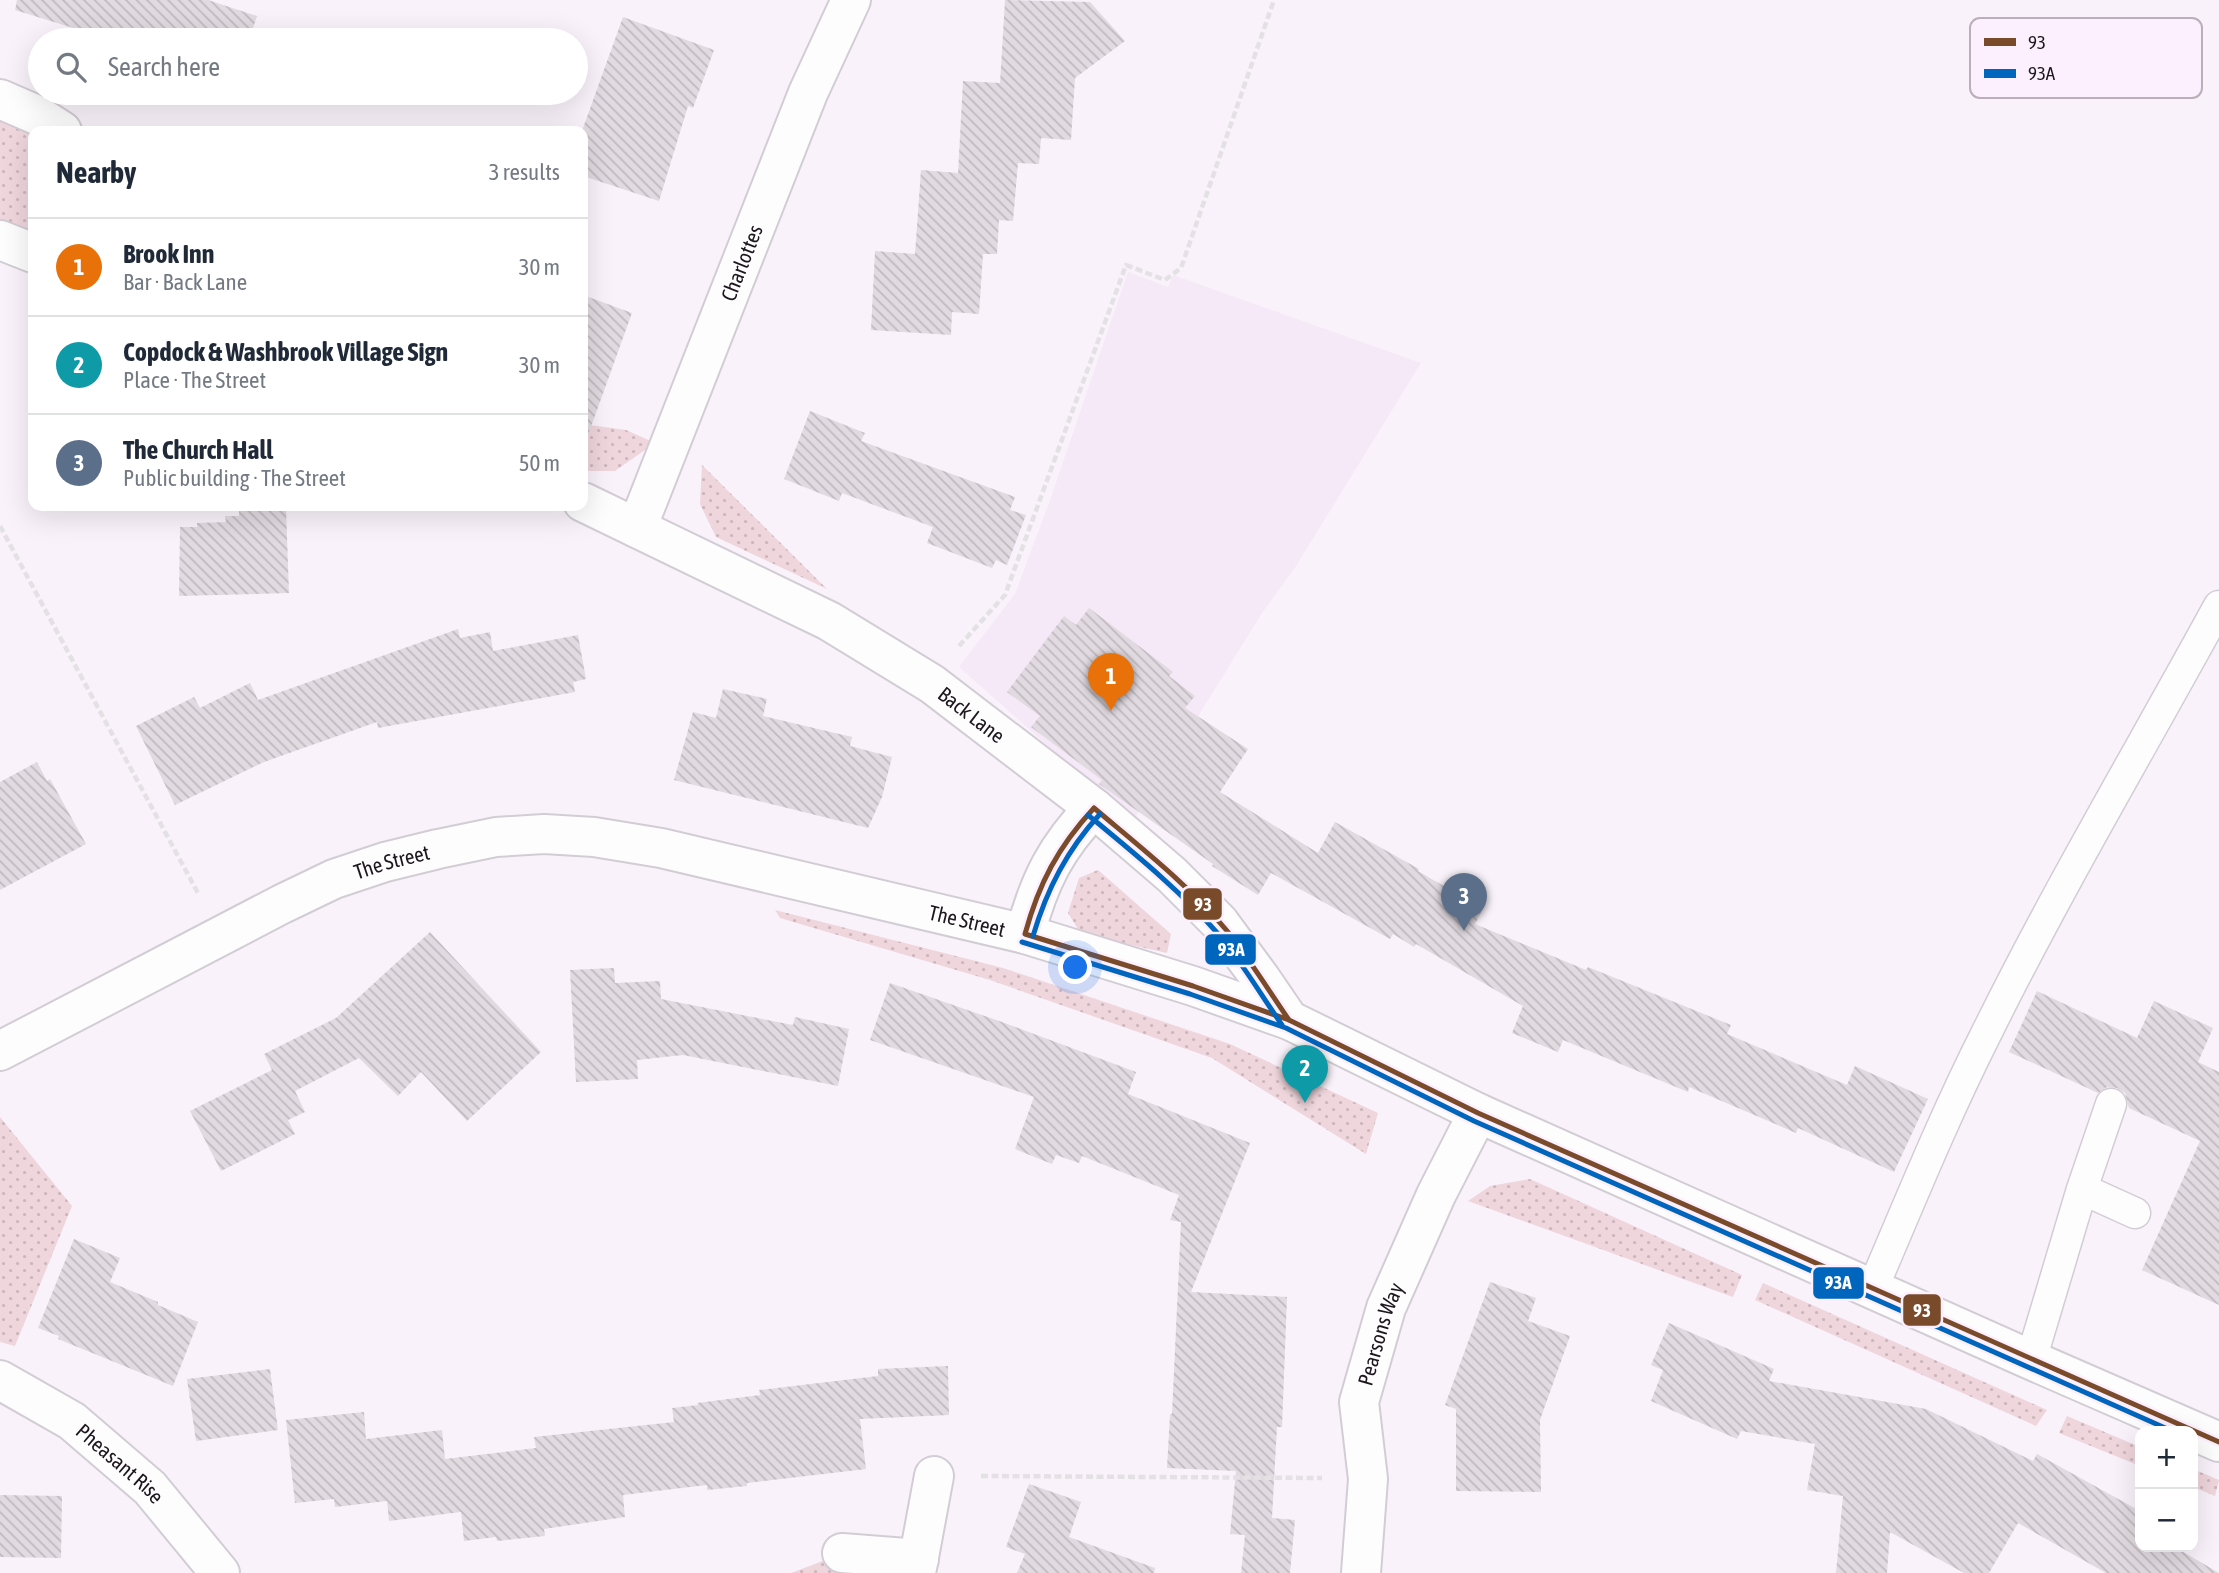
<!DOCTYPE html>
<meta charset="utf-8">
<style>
body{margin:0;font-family:"Asap Condensed",sans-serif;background:#f6f6f7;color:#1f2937}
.controls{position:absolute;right:21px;bottom:21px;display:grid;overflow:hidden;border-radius:14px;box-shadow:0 7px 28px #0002}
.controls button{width:63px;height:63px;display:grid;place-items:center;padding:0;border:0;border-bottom:2px solid #e0e1e3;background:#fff;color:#1f2937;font:35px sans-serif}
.you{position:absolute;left:1076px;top:968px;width:24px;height:24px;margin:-18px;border:5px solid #fff;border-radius:50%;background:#1a73e8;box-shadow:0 0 0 10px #1a73e833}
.badge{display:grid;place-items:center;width:46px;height:46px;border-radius:50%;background:#69646a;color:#fff;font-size:23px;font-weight:700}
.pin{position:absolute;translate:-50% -58px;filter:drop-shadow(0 2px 4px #0008)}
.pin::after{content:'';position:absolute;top:37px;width:24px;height:21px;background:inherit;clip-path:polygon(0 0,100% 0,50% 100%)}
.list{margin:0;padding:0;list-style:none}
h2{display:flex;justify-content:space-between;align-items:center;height:91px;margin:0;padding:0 28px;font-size:30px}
h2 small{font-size:23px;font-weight:400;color:#747a83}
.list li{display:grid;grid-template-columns:46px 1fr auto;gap:21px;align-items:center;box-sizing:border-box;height:98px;padding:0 28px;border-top:2px solid #e0e1e3}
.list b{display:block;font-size:26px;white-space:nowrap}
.list p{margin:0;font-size:23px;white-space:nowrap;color:#747a83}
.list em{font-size:23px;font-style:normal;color:#747a83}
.icon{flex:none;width:38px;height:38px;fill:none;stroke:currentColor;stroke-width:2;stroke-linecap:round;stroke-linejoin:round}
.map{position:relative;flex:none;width:2219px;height:1573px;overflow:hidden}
.search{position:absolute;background:#fff;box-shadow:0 7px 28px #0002;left:28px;top:28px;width:560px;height:77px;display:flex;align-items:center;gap:18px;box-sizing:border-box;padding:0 24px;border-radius:38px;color:#747a83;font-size:26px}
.panel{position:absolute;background:#fff;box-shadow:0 7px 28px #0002;left:28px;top:126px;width:560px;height:385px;border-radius:14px}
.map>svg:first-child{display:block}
.built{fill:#f5e8f7}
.grass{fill:url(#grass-dots)}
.building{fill:url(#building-back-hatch)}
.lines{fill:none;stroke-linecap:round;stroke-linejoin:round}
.service-casing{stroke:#d2cdd4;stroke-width:33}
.minor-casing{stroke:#d2cdd4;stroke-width:42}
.tertiary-casing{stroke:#d2cdd4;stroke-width:42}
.path{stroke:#e3e1e3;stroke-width:4.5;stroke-dasharray:7 3.5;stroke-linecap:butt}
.service{stroke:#fefdfe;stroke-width:30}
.minor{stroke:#fefdfe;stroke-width:38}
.tertiary{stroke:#fefdfe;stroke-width:38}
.bus-1-casing{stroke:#fceffe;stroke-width:10}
.bus-2-casing{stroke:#fceffe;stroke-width:10}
.bus-1{stroke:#7a4b2a;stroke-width:5}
.bus-2{stroke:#0065bd;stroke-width:5}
.labels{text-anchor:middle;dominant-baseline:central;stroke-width:5;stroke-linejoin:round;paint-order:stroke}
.street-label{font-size:21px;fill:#1c171d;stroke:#fceffe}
.key{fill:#fceffe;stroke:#b9aeba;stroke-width:2}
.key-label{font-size:19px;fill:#1c171d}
.line-badge{stroke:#fceffe;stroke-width:2.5}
.badge-label{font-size:19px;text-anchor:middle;font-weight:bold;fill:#fff}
</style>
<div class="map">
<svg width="2219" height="1573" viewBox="0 0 2219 1573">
<defs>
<pattern id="grass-dots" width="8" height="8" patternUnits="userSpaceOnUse" patternTransform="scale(1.75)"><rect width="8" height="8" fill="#efd5dc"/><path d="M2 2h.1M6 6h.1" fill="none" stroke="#ccb6bc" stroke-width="1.8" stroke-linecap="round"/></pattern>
<pattern id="building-back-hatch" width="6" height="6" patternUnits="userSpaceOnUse" patternTransform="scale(1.75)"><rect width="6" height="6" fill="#e1dae0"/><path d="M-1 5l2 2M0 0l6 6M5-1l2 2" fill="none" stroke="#c0bac0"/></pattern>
</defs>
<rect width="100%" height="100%" fill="#f9f2fa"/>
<path class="built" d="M 1128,272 L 1168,287 L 1173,275 L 1421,363 L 1296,566 L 1262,613 L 1133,821 L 959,667 L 1015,594 L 1049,503 Z"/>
<path class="grass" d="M 0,109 L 33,131 L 33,242 L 0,227 Z
M 583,424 L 626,430 L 655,443 L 615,471 L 583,471 Z
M 702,465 L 827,589 L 716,537 L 700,504 Z
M 1098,870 L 1171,934 L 1167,953 L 1081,934 L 1068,913 L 1079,878 Z
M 775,910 L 1003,968 L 1230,1044 L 1378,1113 L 1366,1154 L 1212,1058 L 990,980 L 780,918 Z
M 0,1117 L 72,1206 L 15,1346 L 0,1342 Z
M 1530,1179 L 1742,1275 L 1733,1297 L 1468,1201 L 1490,1186 Z
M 1763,1283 L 2047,1410 L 2036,1426 L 1755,1300 Z
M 2067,1416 L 2140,1447 L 2140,1466 L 2059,1433 Z
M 2193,1469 L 2219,1480 L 2215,1496 L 2193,1487 Z
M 828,1559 L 843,1573 L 791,1573 Z"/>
<path class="building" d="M 17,0 L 208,0 L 257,16 L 249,40 L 112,40 L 15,10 Z
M 1005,0 L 1090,2 L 1125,41 L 1075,78 L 1071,140 L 1041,138 L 1039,164 L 1018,163 L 1013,221 L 999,220 L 997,254 L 983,254 L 979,314 L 952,312 L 951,335 L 871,330 L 875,251 L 915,254 L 921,170 L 958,173 L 963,81 L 1000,83 Z
M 623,17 L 714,50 L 693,108 L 688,106 L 659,201 L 583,176 L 583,128 Z
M 583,295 L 632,313 L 588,435 L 583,434 Z
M 810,411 L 865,433 L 861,441 L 1015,497 L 1010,510 L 1026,515 L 1007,565 L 996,560 L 992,568 L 927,543 L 933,527 L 842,493 L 839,501 L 784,479 Z
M 286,508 L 289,593 L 179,596 L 180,527 L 197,527 L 197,523 L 226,522 L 225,516 L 239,516 L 239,509 Z
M 1089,608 L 1173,672 L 1169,676 L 1195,696 L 1185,708 L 1248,749 L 1220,792 L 1318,853 L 1335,822 L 1419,869 L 1418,871 L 1483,909 L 1475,924 L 1586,970 L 1588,967 L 1726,1023 L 1731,1025 L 1727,1034 L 1847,1085 L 1855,1066 L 1928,1099 L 1894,1172 L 1798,1128 L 1796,1133 L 1689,1087 L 1688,1092 L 1563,1040 L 1558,1052 L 1512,1033 L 1523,1006 L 1416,944 L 1414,947 L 1393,934 L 1390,939 L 1271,873 L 1258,895 L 1212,866 L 1213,864 L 1099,784 L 1102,780 L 1031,727 L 1040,716 L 1007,692 L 1064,616 L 1076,625 Z
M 458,629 L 460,638 L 490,632 L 493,651 L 578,635 L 586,679 L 573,682 L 575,692 L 378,728 L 377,722 L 264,762 L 175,805 L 136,726 L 194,697 L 200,708 L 250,683 L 258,700 Z
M 723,689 L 767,699 L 763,716 L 852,737 L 850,746 L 892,757 L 882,797 L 868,828 L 674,780 L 693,712 L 716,718 Z
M 37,762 L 47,781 L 50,779 L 86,844 L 0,890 L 0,782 Z
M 430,932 L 541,1052 L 467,1121 L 421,1072 L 398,1096 L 359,1058 L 295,1091 L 305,1112 L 288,1120 L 295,1134 L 221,1171 L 190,1111 L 272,1070 L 264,1054 L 336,1018 Z
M 614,968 L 615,983 L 660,981 L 661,999 L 793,1025 L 795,1017 L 849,1029 L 838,1086 L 683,1055 L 637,1060 L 638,1079 L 576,1082 L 570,970 Z
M 890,983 L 1002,1022 L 1136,1072 L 1128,1094 L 1250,1143 L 1191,1292 L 1287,1297 L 1282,1427 L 1277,1427 L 1272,1518 L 1295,1520 L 1290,1573 L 1241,1573 L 1245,1535 L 1230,1534 L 1236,1471 L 1167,1468 L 1170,1414 L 1172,1414 L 1181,1222 L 1170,1220 L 1179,1195 L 1082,1156 L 1079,1163 L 1056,1155 L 1052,1164 L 1015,1149 L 1034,1097 L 870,1040 Z
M 2037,991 L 2137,1038 L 2154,1001 L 2213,1028 L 2198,1062 L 2219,1072 L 2219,1305 L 2142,1270 L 2200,1141 L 2129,1108 L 2125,1093 L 2117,1088 L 2107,1087 L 2098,1093 L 2009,1052 Z
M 74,1239 L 120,1258 L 110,1282 L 158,1302 L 158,1305 L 198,1322 L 173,1386 L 58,1339 L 59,1336 L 38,1328 Z
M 1490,1282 L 1536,1298 L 1528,1321 L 1570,1336 L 1540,1420 L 1541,1492 L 1456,1491 L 1456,1409 L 1445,1405 Z
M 1669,1323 L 1774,1369 L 1769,1381 L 1926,1409 L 2033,1461 L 2037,1454 L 2140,1511 L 2140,1547 L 2175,1547 L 2219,1573 L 2106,1573 L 2018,1523 L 1989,1573 L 1964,1573 L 1890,1532 L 1887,1573 L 1836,1573 L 1843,1496 L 1807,1490 L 1815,1444 L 1741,1431 L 1737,1439 L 1651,1401 L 1663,1370 L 1651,1365 Z
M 948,1366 L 949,1415 L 860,1419 L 866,1469 L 747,1483 L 747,1486 L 707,1490 L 707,1485 L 623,1495 L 625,1517 L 544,1529 L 545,1536 L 497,1541 L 496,1537 L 464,1541 L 461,1512 L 389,1521 L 387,1501 L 335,1507 L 334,1499 L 295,1503 L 286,1420 L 364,1412 L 366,1439 L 442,1430 L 445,1459 L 536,1448 L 534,1437 L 674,1422 L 672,1408 L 698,1405 L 697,1403 L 760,1395 L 759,1390 L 878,1376 L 878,1369 Z
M 270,1369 L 278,1430 L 196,1441 L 187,1379 Z
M 1029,1484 L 1081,1502 L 1069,1537 L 1155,1568 L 1154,1573 L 1017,1573 L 1025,1554 L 1006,1547 Z
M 0,1495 L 62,1496 L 61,1558 L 0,1557 Z"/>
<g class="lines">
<g class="service-casing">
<path id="service" d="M 2082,1189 L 2135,1213
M 1872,1290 C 1909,1204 1944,1117 1986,1034 C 2058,888 2141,749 2219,606
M 2031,1360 L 2082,1189 L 2111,1104"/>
</g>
<g class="minor-casing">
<g id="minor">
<path d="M 0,99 L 37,115 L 62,131"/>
<path id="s1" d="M 637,528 L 808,93 L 851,0"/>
<path d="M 1025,934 C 1039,881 1056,847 1094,808"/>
<path id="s2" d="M 0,1051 L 282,904 L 334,879 L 385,862 L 438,849 L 496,837 L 544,834 L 594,837 L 661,848 L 1025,934 L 1193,986 L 1289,1020"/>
<path id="s3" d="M 0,1380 L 72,1421 L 150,1488 L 220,1573"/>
<path d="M 842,1553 L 919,1559"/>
<path d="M 916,1573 L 934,1476"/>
<path id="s4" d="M 1361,1573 L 1368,1479 L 1359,1402 L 1386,1308 L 1436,1195 L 1478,1113"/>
</g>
</g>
<g class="tertiary-casing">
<g id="tertiary">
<path d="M 0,240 L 33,253"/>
<path id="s5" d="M 583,502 L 829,621 L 932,684 L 1094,808 L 1172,875 L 1219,922 L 1261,979 L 1289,1020 L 1478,1113 L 2031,1360 L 2219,1442"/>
</g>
</g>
<path class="path" d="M 0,526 L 199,895
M 959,646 L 1005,595 L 1126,265 L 1165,280 L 1181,268 L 1274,0
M 981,1476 L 1322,1478"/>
<use href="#service" class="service"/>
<use href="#minor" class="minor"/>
<use href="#tertiary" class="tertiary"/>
<g class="bus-1-casing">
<path id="bus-1" d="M 1094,808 C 1140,847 1189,885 1228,932 C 1250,960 1269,991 1289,1020
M 1025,934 L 1193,986 L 1289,1020 L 1478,1113 L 2219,1442
M 1025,934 C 1039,883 1058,847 1094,808"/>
</g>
<g class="bus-2-casing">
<path id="bus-2" d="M 1088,815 C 1134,853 1181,891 1220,936 C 1243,964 1261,995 1282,1025
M 1033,936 C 1047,889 1067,850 1100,814
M 1022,942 L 1190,994 L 1286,1028 L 1474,1121 L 2172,1431"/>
</g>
<use href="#bus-1" class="bus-1"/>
<use href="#bus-2" class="bus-2"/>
</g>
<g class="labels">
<g class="street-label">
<text stroke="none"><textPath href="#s1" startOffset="285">Charlottes</textPath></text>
<text stroke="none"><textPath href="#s5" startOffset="444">Back Lane</textPath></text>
<text stroke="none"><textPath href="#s2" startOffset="436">The Street</textPath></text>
<text stroke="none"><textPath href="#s2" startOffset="1024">The Street</textPath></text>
<text stroke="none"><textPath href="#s4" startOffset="243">Pearsons Way</textPath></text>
<text stroke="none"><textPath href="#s3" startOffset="147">Pheasant Rise</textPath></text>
</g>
</g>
<rect x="1970" y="18" width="232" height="80" rx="10" class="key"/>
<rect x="1984" y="38" width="32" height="8" fill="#7a4b2a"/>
<rect x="1984" y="69" width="32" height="9" fill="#0065bd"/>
<g class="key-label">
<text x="2028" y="49">93</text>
<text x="2028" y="80">93A</text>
</g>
<g class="line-badge">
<rect x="1182" y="887" width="41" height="34" rx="7" fill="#7a4b2a"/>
<rect x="1204" y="933" width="53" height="33" rx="7" fill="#0065bd"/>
<rect x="1812" y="1266" width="53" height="34" rx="7" fill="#0065bd"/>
<rect x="1902" y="1293" width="40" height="34" rx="7" fill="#7a4b2a"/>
</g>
<g class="badge-label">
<text x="1203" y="911">93</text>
<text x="1231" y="956">93A</text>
<text x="1838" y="1289">93A</text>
<text x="1922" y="1317">93</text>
</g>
</svg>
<div class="controls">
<button>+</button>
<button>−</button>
</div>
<div class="you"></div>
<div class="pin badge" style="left:1111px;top:711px;background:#e8710a">1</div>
<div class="pin badge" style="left:1305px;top:1103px;background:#0f9aa8">2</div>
<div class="pin badge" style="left:1464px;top:931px;background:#5c6f8a">3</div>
<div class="search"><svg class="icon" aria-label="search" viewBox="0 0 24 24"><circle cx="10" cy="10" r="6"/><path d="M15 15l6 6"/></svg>Search here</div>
<section class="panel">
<h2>Nearby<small>3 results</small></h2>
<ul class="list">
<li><span class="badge" style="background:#e8710a">1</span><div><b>Brook Inn</b><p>Bar · Back Lane</p></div><em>30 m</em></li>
<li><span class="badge" style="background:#0f9aa8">2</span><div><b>Copdock &amp; Washbrook Village Sign</b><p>Place · The Street</p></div><em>30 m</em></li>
<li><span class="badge" style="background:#5c6f8a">3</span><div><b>The Church Hall</b><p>Public building · The Street</p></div><em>50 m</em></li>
</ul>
</section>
</div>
